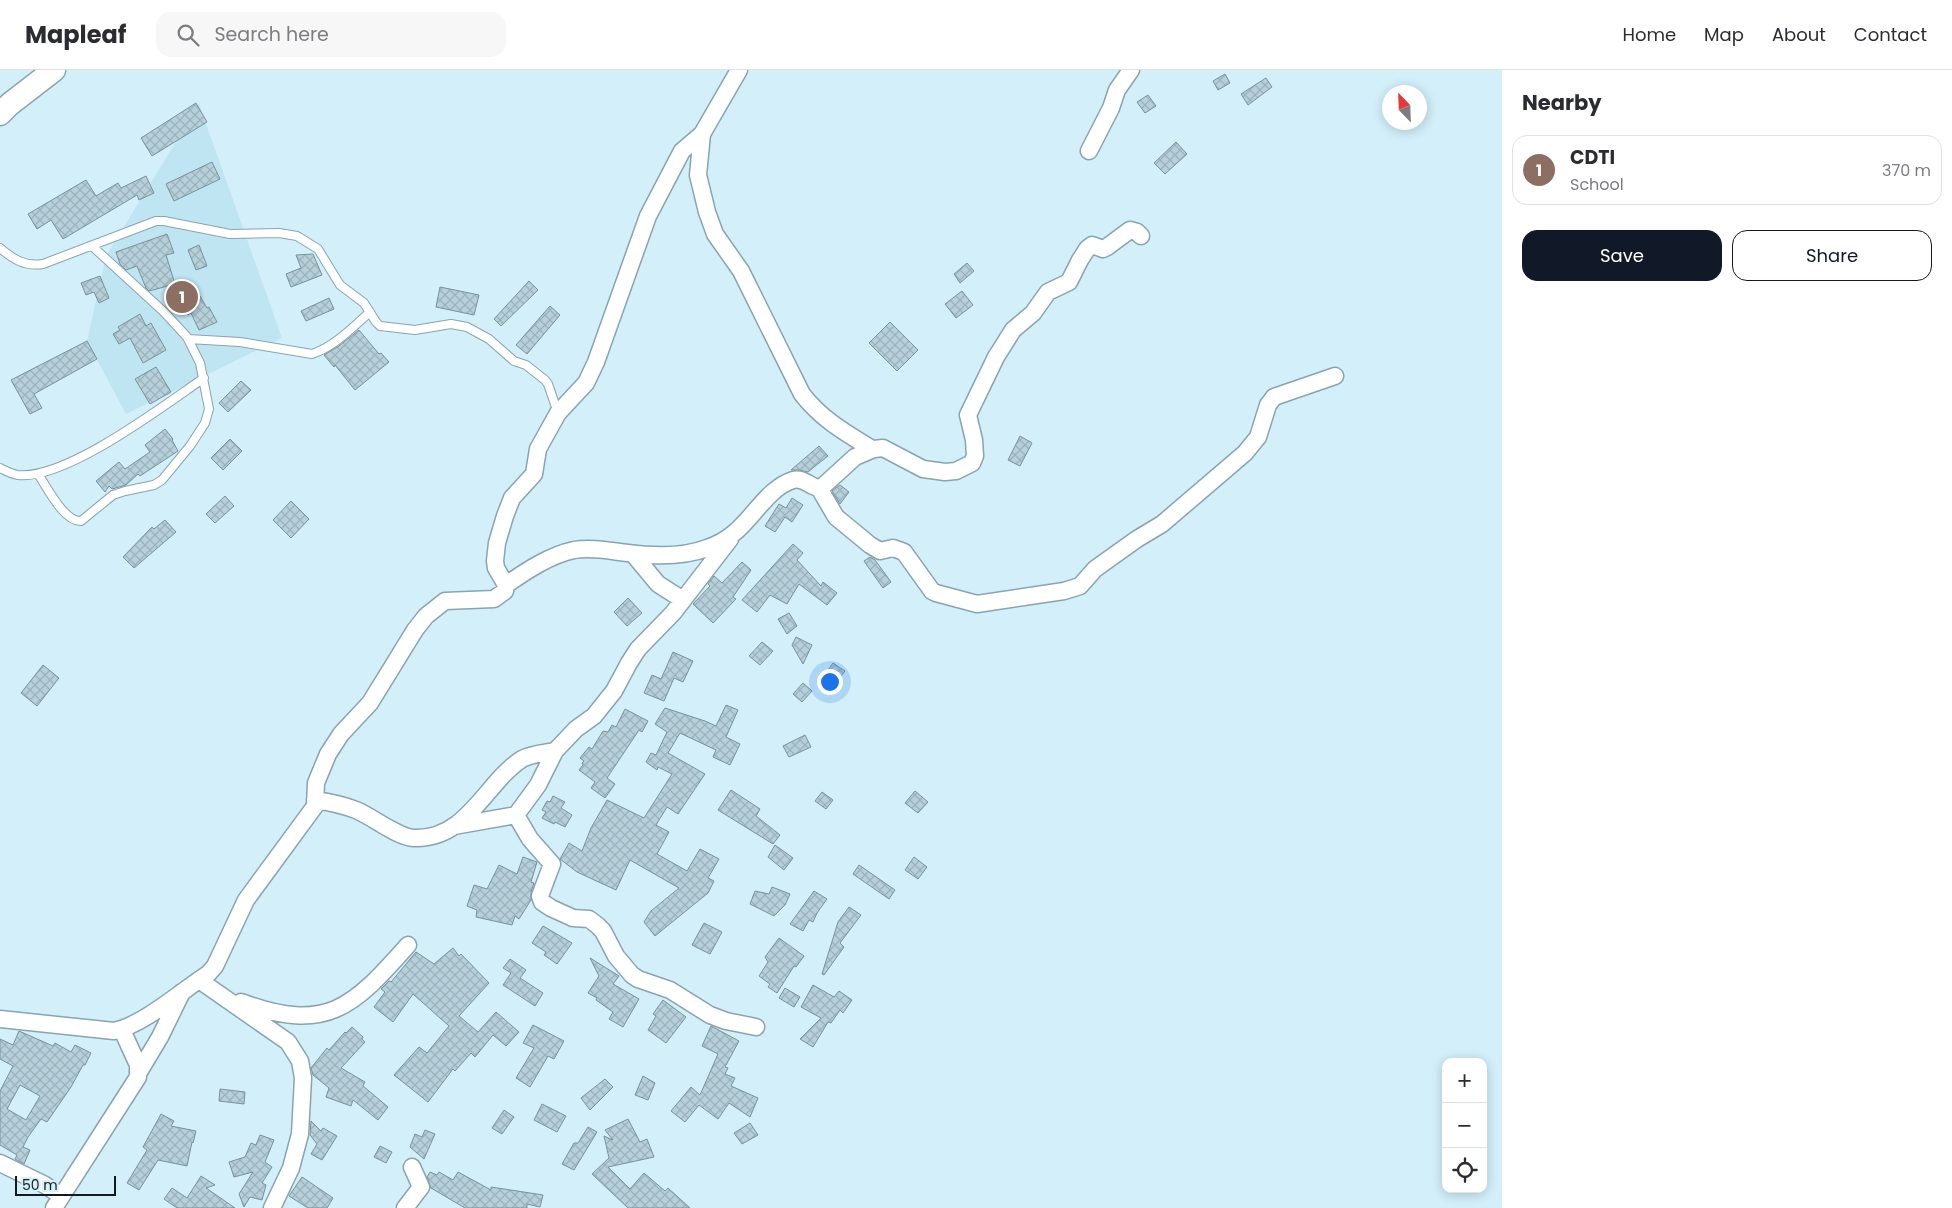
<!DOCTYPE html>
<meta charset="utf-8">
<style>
body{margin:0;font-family:Poppins,sans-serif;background:#f7f7f7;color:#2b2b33}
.controls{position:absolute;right:15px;bottom:15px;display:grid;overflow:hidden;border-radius:10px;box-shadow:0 2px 12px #0003}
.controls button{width:45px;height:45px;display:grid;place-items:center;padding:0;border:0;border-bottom:1px solid #e1e1e2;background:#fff;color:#2b2b33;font:25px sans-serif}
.compass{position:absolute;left:1382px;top:15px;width:45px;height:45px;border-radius:50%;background:#fff;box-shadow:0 2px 12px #0003;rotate:337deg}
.scale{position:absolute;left:15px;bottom:12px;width:101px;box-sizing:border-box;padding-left:5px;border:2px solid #121c20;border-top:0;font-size:14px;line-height:18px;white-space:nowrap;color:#121c20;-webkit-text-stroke:4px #d3effa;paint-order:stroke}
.you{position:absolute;left:829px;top:611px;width:18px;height:18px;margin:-12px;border:4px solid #fff;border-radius:50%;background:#1a73e8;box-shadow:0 0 0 8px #1a73e833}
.badge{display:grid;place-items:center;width:32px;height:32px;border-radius:50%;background:#111827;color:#fff;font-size:16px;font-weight:700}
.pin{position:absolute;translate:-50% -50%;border:2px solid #fff;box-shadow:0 1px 5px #0006}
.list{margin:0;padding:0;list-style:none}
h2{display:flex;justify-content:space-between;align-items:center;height:65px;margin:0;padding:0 20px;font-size:21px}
h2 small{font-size:16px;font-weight:400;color:#7c7c81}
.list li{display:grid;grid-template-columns:32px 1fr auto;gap:15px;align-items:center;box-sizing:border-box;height:70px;margin:0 10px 10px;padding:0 10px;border:1px solid #e1e1e2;border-radius:15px}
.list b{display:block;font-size:19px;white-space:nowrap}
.list p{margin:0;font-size:16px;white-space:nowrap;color:#7c7c81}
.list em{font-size:16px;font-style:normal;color:#7c7c81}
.actions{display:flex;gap:10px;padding:15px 20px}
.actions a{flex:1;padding:11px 0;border:1px solid #111827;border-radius:15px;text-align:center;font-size:18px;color:#111827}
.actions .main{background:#111827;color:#fff}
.icon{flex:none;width:28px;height:28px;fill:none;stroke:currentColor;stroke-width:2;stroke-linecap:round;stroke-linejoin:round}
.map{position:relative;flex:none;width:1502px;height:1138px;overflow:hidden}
header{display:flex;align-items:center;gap:30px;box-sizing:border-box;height:70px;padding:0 25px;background:#fff;border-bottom:1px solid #e1e1e2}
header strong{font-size:24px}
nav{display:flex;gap:28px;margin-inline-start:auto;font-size:18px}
.search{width:350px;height:45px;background:#f7f7f7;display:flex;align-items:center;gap:12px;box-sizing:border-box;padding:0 18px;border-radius:15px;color:#7c7c81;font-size:19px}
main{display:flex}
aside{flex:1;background:#fff}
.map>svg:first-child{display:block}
.built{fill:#bfe4f2}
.building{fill:url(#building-cross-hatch);stroke:#78929b;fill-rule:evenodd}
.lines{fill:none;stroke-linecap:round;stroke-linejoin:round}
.lane-casing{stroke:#89a4ae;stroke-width:10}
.street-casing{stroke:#89a4ae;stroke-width:19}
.secondary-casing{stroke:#89a4ae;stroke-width:25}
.lane{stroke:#fff;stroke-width:8}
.street{stroke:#fff;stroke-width:16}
.secondary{stroke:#fff;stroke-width:22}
</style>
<header>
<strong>Mapleaf</strong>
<div class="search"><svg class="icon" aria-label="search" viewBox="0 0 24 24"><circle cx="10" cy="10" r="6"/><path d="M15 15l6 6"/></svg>Search here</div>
<nav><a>Home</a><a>Map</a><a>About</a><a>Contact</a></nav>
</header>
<main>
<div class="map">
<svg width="1502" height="1138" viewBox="0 0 1502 1138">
<defs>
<pattern id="building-cross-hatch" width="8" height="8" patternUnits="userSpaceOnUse" patternTransform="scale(1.25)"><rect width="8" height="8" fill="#b5d0da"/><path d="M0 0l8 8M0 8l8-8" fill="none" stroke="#9bb2bb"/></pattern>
</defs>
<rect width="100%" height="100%" fill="#d3effa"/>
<path class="built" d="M 199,34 L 282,268 L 126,344 L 87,271 L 106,186 Z"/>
<path class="building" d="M 1225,4 L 1230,13 L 1218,20 L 1213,11 Z
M 1266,8 L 1272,17 L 1248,35 L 1241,24 Z
M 1148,25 L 1156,36 L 1145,43 L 1137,32 Z
M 196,33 L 207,52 L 152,86 L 141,68 Z
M 1176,72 L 1187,84 L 1165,104 L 1154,93 Z
M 212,92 L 220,109 L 174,131 L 166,114 Z
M 146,106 L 154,123 L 139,130 L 137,125 L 63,169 L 51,150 L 37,159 L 28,144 L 86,110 L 96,126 L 118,113 L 121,118 Z
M 167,164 L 174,183 L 166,185 L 175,214 L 149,221 L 146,218 L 137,196 L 126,200 L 120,194 L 116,182 Z
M 199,175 L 207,196 L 196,200 L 188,180 Z
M 313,184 L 322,205 L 291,217 L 286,204 L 301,198 L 296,185 Z
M 967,193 L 974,201 L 960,213 L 954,204 Z
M 100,206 L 109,228 L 99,233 L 94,222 L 86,225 L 81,213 Z
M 529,211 L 538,220 L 501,256 L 494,249 Z
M 440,217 L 479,225 L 474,245 L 436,237 Z
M 962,221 L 973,235 L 956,248 L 945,234 Z
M 200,226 L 207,238 L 209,237 L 217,252 L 199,260 L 191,243 L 188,245 L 184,236 Z
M 329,228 L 334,239 L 306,251 L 301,241 Z
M 550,236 L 560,245 L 527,284 L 516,275 Z
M 140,244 L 146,256 L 151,253 L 166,280 L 143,293 L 130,268 L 119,274 L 113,264 L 120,260 L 118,257 Z
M 890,252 L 918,280 L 897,301 L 869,273 Z
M 359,260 L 379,284 L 381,283 L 389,292 L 355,320 L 335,295 L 334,297 L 324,285 L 339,276 Z
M 87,271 L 97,289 L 34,324 L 42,338 L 30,344 L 11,310 Z
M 156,297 L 171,322 L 150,334 L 135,309 Z
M 241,311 L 251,320 L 228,342 L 219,333 Z
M 165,359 L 173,369 L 172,370 L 178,381 L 140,406 L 138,404 L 126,415 L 112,419 L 109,416 L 105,422 L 96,411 L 119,392 L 125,399 L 150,382 L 145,375 Z
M 1020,366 L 1032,373 L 1020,396 L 1008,390 Z
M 230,369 L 242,381 L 223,400 L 211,388 Z
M 819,376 L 828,386 L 814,397 L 808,402 L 799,400 L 791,400 Z
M 840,415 L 849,422 L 840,434 L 832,421 Z
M 225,426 L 234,436 L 215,453 L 206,444 Z
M 792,428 L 803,435 L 792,452 L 785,447 L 775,462 L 765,456 L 779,434 L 786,438 Z
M 291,431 L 309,449 L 291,468 L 273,450 Z
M 165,450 L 176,462 L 134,498 L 123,487 L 152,457 L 154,459 Z
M 793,474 L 803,483 L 797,490 L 821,516 L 823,512 L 837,523 L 827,535 L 799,514 L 787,534 L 770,525 L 757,542 L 742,530 Z
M 870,487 L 875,490 L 891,512 L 883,518 L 864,491 Z
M 742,492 L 751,500 L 733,527 L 736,529 L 713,553 L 693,534 L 710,516 L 708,514 L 714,506 L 722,513 Z
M 628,528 L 642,543 L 627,556 L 614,542 Z
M 789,543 L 797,556 L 787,564 L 778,549 Z
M 796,567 L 812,575 L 803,594 L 792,575 Z
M 762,572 L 773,581 L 760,595 L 749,586 Z
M 673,582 L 693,591 L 683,612 L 674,608 L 664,631 L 644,623 L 652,605 L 661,609 Z
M 833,593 L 845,601 L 835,614 L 824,606 Z
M 43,595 L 59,608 L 37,636 L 21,623 Z
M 803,613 L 812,621 L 802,632 L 793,624 Z
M 726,635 L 738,640 L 726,667 L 740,674 L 730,695 L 713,687 L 716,680 L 680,663 L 668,683 L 705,704 L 678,744 L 667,737 L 656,755 L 669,762 L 657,784 L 687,801 L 700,779 L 719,789 L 708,808 L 714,811 L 708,823 L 655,866 L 644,852 L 651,841 L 679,818 L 630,790 L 616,820 L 577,802 L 560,789 L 569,773 L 582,781 L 591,758 L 607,730 L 644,748 L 672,704 L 658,697 L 657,700 L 646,692 L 651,683 L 656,685 L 667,662 L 655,654 L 665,638 L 705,651 L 716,656 Z
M 625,639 L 648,651 L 642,662 L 639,660 L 607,708 L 615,714 L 605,728 L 591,718 L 595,712 L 579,700 L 583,695 L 582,693 L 584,691 L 580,688 L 589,677 L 592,679 L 603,661 L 608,662 L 612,655 L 616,657 Z
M 805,665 L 811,677 L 789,687 L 783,676 Z
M 731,720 L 760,739 L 756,746 L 780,765 L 773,774 L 718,740 Z
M 915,721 L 928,732 L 918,743 L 905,733 Z
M 822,722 L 833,730 L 826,739 L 815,731 Z
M 553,726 L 565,732 L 561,738 L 572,745 L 565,757 L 555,752 L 554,754 L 542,748 L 546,742 L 542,740 L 547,731 L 550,732 Z
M 775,775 L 793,788 L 784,800 L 768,787 Z
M 523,787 L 537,792 L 531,812 L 534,813 L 531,822 L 531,830 L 519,849 L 515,846 L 512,855 L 476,847 L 477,840 L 467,836 L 474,815 L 487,819 L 499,795 L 517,804 Z
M 914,787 L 927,797 L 918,809 L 905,800 Z
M 859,795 L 895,820 L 889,829 L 853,804 Z
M 772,817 L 790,824 L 785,835 L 774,846 L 750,834 L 755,821 L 769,824 Z
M 814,821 L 827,829 L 817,843 L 813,852 L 809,850 L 803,861 L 790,854 Z
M 849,837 L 861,845 L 840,873 L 844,877 L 824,905 L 822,904 L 838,852 Z
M 704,853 L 722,862 L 710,884 L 692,875 Z
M 543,856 L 572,873 L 557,894 L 544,885 L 546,882 L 532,873 Z
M 779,868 L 804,886 L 796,897 L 794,896 L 777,923 L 768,917 L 770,914 L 759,906 L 768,892 L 765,887 Z
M 453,878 L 459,886 L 461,884 L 489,913 L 459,946 L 478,962 L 496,942 L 519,962 L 506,976 L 493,965 L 475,987 L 471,983 L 455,1001 L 453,999 L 428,1032 L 394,1005 L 419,977 L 427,983 L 449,956 L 413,924 L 393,952 L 374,937 L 385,922 L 381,919 L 389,911 L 391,912 L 416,882 L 434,894 Z
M 590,888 L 619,906 L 613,914 L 639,929 L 623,957 L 609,949 L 613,942 L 596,930 L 597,928 L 588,923 L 599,906 Z
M 510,889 L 526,900 L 520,908 L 543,923 L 535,936 L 503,915 L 511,903 L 503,898 Z
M 813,915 L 834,927 L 839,921 L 852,930 L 843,943 L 840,940 L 831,953 L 828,952 L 813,977 L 800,969 L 821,948 L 801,937 Z
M 785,918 L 800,927 L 794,937 L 779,928 Z
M 663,930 L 686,947 L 666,973 L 648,960 L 656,946 L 653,944 Z
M 533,955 L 564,971 L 554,989 L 548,986 L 530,1017 L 516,1008 L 534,978 L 523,973 Z
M 711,956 L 739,971 L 725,997 L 728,998 L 725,1004 L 735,1008 L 731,1016 L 758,1028 L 750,1047 L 729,1033 L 718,1049 L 699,1035 L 685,1052 L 671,1041 L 691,1017 L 700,1025 L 718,984 L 702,976 Z
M 352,957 L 363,967 L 362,969 L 365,972 L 341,998 L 365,1012 L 363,1016 L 388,1037 L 378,1050 L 353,1030 L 351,1036 L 326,1027 L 329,1018 L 313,1005 L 311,998 L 327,978 L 329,980 L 345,962 L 346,963 Z
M 19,961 L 53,976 L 55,973 L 71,982 L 75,975 L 91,983 L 85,995 L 83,995 L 71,1017 L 47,1052 L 41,1049 L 28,1067 L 23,1077 L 30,1080 L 24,1094 L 15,1089 L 17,1085 L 0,1075 L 0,1021 L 13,996 L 0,989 L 0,969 L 13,975 ZM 20,1015 L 40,1026 L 26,1050 L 7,1039 Z
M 643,1006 L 655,1013 L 648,1030 L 635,1025 Z
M 605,1009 L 613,1017 L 590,1040 L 581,1028 Z
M 220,1019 L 245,1022 L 244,1034 L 219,1031 Z
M 542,1034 L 566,1046 L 557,1062 L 534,1050 Z
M 504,1040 L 514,1047 L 502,1064 L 492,1058 Z
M 161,1044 L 174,1051 L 171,1056 L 196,1061 L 193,1073 L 192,1072 L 187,1096 L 158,1090 L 139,1120 L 127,1113 L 147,1080 L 143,1077 Z
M 628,1049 L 640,1072 L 647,1069 L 654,1087 L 608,1097 L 630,1119 L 644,1103 L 665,1121 L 668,1118 L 690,1138 L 628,1138 L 592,1104 L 609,1088 L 604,1066 L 613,1070 L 605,1060 Z
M 311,1051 L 321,1061 L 323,1058 L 337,1066 L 322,1090 L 311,1084 L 317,1074 L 310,1065 Z
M 750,1053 L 758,1065 L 742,1074 L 734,1063 Z
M 588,1057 L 597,1062 L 574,1100 L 562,1094 L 574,1073 L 578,1073 Z
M 425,1060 L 435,1064 L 424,1089 L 410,1077 L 415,1064 L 422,1067 Z
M 260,1065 L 274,1070 L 265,1092 L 272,1097 L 262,1113 L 266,1115 L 262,1130 L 250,1127 L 244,1137 L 239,1124 L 253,1102 L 234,1107 L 229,1092 L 245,1087 L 251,1073 L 256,1075 Z
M 380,1076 L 392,1082 L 386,1093 L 374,1087 Z
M 430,1102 L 437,1105 L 439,1102 L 453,1110 L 458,1102 L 491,1120 L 491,1117 L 543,1125 L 540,1137 L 527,1134 L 527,1138 L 465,1138 L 431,1118 L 427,1107 Z
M 201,1106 L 215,1115 L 206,1118 L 235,1138 L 177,1138 L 164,1129 L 172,1118 L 187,1128 Z
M 302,1107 L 333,1128 L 327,1138 L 308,1138 L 289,1126 Z"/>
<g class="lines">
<g class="lane-casing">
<path id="lane" d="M 0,178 C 13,189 25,197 43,194 L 156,151 L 164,151 L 230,164 L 279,163 L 297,166 L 318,179 L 340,215 L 364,233 L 376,252 L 380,256 L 415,260 L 451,254 L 467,257 L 489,269 L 514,291 L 526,295 L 545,310 L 548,314 L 558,343
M 188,269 L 240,272 L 312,284 C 334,277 353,257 370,242
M 0,398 C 6,401 11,404 18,405 C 66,410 163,336 204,308
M 38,404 C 47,417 64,452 81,451 L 113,425 L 125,421 L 154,415 L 162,410 L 190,376 L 205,353 L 209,339 L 200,293 L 187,267 L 164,242 L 92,176"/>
</g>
<g class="street-casing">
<path id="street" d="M 702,64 L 698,105 L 707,142 L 715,164 L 741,201 L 802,324 C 821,349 846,363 872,379
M 1089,81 L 1111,38 L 1117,20 L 1131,0
M 819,418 L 836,447 L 870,475 L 880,481 L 893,478 L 904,482 L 932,521 L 936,523 L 977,534 L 1064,521 L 1080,516 L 1095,499 L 1137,469 L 1162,454 L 1245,383 L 1258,367 L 1268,335 L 1274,327 L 1335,306
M 633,484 L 658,514 L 683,530
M 506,515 C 526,501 550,485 574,480 C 592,477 610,481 628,483 C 652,486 684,487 707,478 C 716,475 727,469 734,463 C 754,447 768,418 793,410 C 805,407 811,419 821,418 L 855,387 L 874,379 L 883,378 L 923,399 L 945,402 L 956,401 L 972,393 L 975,386 L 974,370 L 968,345 L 996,287 L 1013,260 L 1033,243 L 1048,222 L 1069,212 L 1080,190 L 1087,179 L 1092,175 L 1103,179 L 1107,177 L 1130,160 L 1137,162 L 1141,166
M 315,730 C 329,732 343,735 356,740 C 373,747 397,767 414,768 C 467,770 485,713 522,689 C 531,684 545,683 555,681
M 516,745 L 530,769 L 552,794 L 540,826 L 542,832 L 551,838 L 573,848 L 589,849 L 597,855 L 603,861 L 616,886 L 632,905 L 638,909 L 670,920 L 710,945 L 726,951 L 756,957
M 454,756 L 516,745 L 538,715 L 555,681 L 576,659 L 594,646 L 614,621 L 629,593 L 638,579 L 673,543 L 730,469
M 199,910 L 288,972 L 300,991 L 303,1008 L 300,1064 L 291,1098 L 272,1138
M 241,932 C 327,964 353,937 408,875
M 0,949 L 114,961 C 140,956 176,926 199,910 L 208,904 L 215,896 L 246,830 L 315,736 L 316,713 L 328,684 L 341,664 L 370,633 L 415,560 L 426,546 L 445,531 L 494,529 L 505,521 L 506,515 L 496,498 L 495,491 L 497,473 L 505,446 L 512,428 L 534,404 L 538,379 L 558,343 L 586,313 L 596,292 L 648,146 L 682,81 L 702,64 L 739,0
M 139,1002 L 160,967 L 182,922
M 0,1093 L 45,1115 L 61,1126
M 54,1138 L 138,1007 L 138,995 L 122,960
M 405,1138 L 421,1117 L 412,1097"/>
</g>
<g class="secondary-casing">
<path id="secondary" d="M 0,44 L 10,34 L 54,0"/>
</g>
<use href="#lane" class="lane"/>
<use href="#street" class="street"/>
<use href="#secondary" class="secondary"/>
</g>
</svg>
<div class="controls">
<button>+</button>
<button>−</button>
<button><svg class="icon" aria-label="locate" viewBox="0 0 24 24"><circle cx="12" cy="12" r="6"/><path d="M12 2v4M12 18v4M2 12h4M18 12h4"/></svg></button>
</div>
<svg class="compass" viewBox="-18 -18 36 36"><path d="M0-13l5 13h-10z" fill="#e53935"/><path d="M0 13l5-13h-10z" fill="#7c7c81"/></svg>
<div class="scale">50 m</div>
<div class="you"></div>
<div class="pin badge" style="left:182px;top:227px;background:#8d6e63">1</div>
</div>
<aside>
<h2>Nearby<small></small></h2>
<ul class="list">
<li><span class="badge" style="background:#8d6e63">1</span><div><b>CDTI</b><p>School</p></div><em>370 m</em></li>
</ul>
<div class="actions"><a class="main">Save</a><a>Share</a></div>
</aside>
</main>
